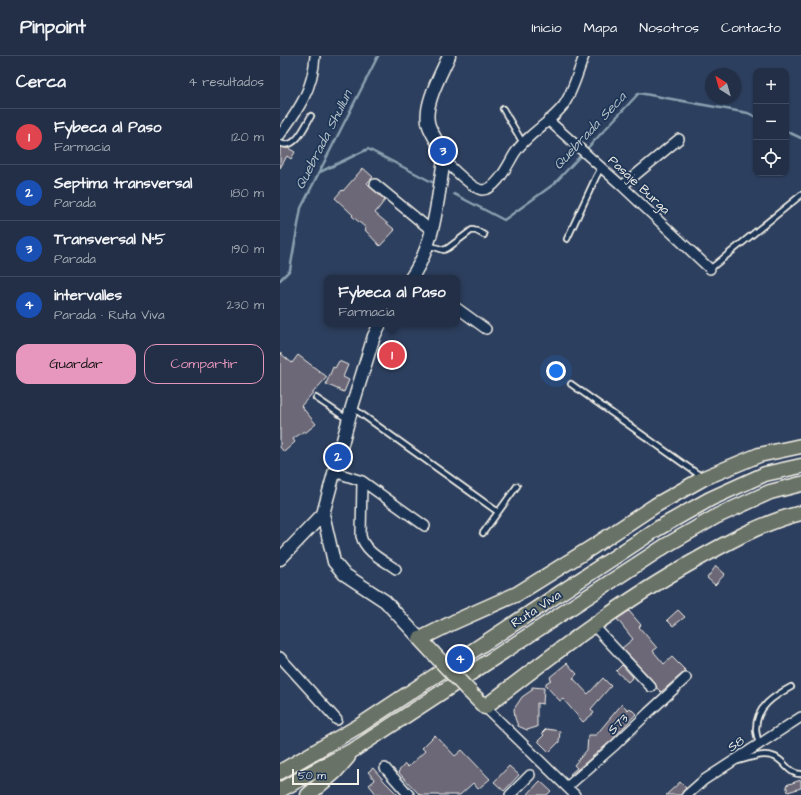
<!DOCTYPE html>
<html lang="es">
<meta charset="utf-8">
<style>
body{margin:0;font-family:"Architects Daughter",sans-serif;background:#2e3b51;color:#f1f3f6}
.controls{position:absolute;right:12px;top:12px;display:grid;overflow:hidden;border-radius:8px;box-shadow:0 1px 3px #0004}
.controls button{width:36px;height:36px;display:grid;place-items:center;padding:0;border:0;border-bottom:1px solid #3f4a5f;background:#222f46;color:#f1f3f6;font:20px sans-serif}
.compass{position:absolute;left:425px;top:12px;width:36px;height:36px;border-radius:50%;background:#222f46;box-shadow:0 1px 3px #0004;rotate:323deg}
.scale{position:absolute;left:12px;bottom:10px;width:67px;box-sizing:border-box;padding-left:4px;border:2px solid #f4f1e8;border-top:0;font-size:11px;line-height:14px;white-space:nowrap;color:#f4f1e8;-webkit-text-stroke:3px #1d3557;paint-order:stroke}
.you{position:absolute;left:276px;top:315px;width:14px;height:14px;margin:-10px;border:3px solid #fff;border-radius:50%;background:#1a73e8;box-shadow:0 0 0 6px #1a73e833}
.badge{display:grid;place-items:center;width:26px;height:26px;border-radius:50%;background:#e797bd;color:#fff;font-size:13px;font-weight:700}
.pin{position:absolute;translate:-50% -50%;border:2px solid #fff;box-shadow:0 1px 4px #0006}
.popup{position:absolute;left:44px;top:219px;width:136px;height:52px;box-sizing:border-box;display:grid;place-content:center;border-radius:8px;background:#222f46;filter:drop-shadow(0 1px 3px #0005);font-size:13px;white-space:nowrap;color:#a2a9b3}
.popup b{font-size:15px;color:#f1f3f6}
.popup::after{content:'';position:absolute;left:50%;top:100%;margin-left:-8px;border:8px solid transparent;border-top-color:#222f46}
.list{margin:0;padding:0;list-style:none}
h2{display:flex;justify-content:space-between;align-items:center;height:52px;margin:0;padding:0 16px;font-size:17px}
h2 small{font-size:13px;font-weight:400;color:#a2a9b3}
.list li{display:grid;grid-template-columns:26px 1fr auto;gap:12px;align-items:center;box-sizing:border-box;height:56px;padding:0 16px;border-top:1px solid #3f4a5f}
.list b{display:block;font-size:15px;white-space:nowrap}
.list p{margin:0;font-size:13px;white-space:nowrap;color:#a2a9b3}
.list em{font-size:13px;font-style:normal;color:#a2a9b3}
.actions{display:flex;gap:8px;padding:12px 16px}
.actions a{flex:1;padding:9px 0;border:1px solid #e797bd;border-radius:12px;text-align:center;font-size:14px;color:#e797bd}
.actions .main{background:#e797bd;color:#111}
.icon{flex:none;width:22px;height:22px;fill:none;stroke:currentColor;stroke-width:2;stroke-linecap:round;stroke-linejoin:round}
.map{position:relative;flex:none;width:521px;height:739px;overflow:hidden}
header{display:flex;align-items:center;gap:24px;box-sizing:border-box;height:56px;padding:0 20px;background:#222f46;border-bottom:1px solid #3f4a5f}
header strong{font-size:19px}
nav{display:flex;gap:22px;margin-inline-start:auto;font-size:14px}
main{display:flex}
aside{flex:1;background:#222f46}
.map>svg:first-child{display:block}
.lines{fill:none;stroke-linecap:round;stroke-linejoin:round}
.stream{stroke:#89a1b0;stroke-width:2.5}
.building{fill:#6c6778;stroke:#f4f1e8}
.service-casing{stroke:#f4f1e8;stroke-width:8}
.minor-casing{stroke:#f4f1e8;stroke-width:12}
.secondary-casing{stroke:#f4f1e8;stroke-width:15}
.primary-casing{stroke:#f4f1e8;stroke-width:17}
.trunk-casing{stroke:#f4f1e8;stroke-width:17}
.service{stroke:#1d3557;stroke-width:4.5}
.minor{stroke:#1d3557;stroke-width:9}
.secondary{stroke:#1d3557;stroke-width:12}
.primary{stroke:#697266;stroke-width:14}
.trunk{stroke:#697266;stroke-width:14}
.primary-bridge-casing{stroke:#f4f1e8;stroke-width:17;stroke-linecap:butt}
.path-bridge{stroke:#f4f1e8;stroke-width:1.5;stroke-dasharray:3 3;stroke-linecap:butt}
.primary-bridge{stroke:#697266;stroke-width:14}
.labels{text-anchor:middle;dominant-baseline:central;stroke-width:3.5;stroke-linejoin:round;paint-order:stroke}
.street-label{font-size:13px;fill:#f4f1e8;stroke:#1d3557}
.water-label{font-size:14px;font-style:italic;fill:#b6c2c7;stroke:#1d3557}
</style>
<header>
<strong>Pinpoint</strong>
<nav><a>Inicio</a><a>Mapa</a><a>Nosotros</a><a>Contacto</a></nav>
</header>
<main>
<aside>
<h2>Cerca<small>4 resultados</small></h2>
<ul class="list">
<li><span class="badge" style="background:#e0444e">1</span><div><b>Fybeca al Paso</b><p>Farmacia</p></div><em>120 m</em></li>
<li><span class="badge" style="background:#1a4fb4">2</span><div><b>Septima transversal</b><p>Parada</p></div><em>180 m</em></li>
<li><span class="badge" style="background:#1a4fb4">3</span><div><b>Transversal N°5</b><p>Parada</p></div><em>190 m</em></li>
<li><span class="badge" style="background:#1a4fb4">4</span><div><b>intervalles</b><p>Parada · Ruta Viva</p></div><em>230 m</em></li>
</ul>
<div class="actions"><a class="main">Guardar</a><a>Compartir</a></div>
</aside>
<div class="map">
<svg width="521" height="739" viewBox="0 0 521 739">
<rect width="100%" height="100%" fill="#2d3f5e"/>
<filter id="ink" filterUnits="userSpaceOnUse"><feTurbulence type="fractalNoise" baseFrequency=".025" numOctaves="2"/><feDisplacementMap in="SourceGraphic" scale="8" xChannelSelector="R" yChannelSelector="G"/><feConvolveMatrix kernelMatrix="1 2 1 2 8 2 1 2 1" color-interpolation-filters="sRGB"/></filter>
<g filter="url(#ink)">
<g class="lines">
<path class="stream" d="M 506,75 L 521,82
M 40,116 L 88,93 L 152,126
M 174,138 L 224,164 L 274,128 L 359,37 L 468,57 L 476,61
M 0,224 L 10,214 L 21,152 L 98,0"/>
</g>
<path class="building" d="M 0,91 L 8,92 L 15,96 L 11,103 L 7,100 L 0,112 Z
M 83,112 L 93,121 L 87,127 L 90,130 L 105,144 L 95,157 L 115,174 L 100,190 L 85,174 L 86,172 L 72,160 L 73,159 L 55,142 L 62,134 L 63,135 Z
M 0,297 L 12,307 L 18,299 L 47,321 L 21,350 L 36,368 L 25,377 L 24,375 L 13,383 L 15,386 L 4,396 L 0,391 Z
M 59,305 L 68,309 L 63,321 L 69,324 L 64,336 L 46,328 L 53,311 L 55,312 Z
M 436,510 L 445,518 L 435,529 L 427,522 Z
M 398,554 L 405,561 L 393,570 L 387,564 Z
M 349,555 L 361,569 L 359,571 L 377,592 L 373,595 L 384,608 L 392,601 L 407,616 L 402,618 L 381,636 L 377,632 L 375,627 L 342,592 L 353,583 L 337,563 Z
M 287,607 L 297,618 L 293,622 L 308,638 L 323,622 L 331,630 L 311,653 L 314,657 L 303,666 L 283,643 L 280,645 L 266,630 L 266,627 L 271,624 L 270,621 Z
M 342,609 L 353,621 L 348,626 L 336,615 Z
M 252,631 L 264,632 L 263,648 L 257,647 L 257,671 L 247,674 L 238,670 L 235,662 L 234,653 L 242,641 L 252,634 Z
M 342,648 L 348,654 L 350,652 L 356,658 L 331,685 L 291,719 L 290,718 L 297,712 L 294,709 L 307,694 L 308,679 L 316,679 Z
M 266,673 L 280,675 L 279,686 L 269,696 L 258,685 L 264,679 L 262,677 Z
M 155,679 L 175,700 L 182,694 L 210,723 L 198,733 L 193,727 L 180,739 L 140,739 L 118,716 L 125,708 L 128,711 L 145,695 L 142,692 Z
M 229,710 L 239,719 L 224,735 L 214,726 Z
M 93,712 L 105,726 L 118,739 L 97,739 L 89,729 L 95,724 L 88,716 Z
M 521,724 L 521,732 L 508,736 L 506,729 Z
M 260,725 L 271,735 L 267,739 L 247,739 Z
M 400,726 L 406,732 L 401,739 L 386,739 Z"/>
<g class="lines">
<g class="service-casing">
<path id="service" d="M 223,53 L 243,87
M 0,87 C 15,95 25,70 31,60
M 287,183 L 316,121 L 321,112
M 148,189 L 164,194 L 168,192 L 192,174 L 197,175 L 204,179
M 430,213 L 521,139
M 291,328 L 422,421
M 36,342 L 67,363
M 73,352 L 218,456
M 203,477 L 237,430
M 479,688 C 478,683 476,678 476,673 C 476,651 494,640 511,631
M 458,705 C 470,702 483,696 495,701 C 506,706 508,718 521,718"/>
</g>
<g class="minor-casing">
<path id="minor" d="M 268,64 L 342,130 L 430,213
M 0,79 C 19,53 33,33 35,0
M 164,104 C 171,111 193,133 202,134 C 217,134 228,108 235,97 C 247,78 269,68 283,50 C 293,36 298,16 304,0
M 95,128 L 152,175
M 342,130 L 399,83
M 177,252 L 206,273
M 54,416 L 82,425 L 145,470
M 82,425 L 81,480 C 85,496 103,504 116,513
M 313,569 L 371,631
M 0,601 L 57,664
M 205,651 L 295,739
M 105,712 L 129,739
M 287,731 L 335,689 L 368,657 L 406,622
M 230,739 L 250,719
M 407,739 L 424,724 L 521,661"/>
</g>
<g class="secondary-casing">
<path id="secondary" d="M 131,222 C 155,188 157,145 164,104 C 162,90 154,83 149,70 C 142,51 161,18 169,0
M 43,458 L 54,506 L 64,518 L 105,545 L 140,583
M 0,503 L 43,458 L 72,351 L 94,280 L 100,268"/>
</g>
<g class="primary-casing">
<path id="primary" d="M 153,597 L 140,583 L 174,566 L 237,538 L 314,490 L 376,449 L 424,422 L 479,399 L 521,390
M 186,632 L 205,651 C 273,598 341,546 416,504 C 450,485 484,466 521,457"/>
</g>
<g class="trunk-casing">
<path id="trunk" d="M 0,716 L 79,670 L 377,473 L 430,443 L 485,418 L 521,410
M 0,734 L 75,693 L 385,490 L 437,460 L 490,436 L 521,428
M 28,739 L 55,716 L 68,701"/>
</g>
<use href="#service" class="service"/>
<use href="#minor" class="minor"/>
<use href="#secondary" class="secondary"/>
<use href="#primary" class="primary"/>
<use href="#trunk" class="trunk"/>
<g class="primary-bridge-casing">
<path id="primary-bridge" d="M 153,597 L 186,632"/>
</g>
<path class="path-bridge" d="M 197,634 L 206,642"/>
<use href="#primary-bridge" class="primary-bridge"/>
</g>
</g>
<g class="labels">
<g class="street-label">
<text transform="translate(359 129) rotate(43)">Pasaje Burga</text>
<text transform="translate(256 553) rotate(-33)">Ruta Viva</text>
<text transform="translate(338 668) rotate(-45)">S73</text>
<text transform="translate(456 688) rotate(-34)">S8</text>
</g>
<g class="water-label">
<text transform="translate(310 75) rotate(-47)">Quebrada Seca</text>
<text transform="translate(44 84) rotate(-63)">Quebrada Shullun</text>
</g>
</g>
</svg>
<div class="controls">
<button>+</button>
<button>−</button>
<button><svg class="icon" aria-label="locate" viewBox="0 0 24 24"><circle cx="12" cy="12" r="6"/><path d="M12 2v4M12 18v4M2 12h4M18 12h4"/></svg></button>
</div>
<svg class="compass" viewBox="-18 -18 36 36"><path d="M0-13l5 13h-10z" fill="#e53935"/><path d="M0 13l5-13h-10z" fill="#a2a9b3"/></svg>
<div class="scale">50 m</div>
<div class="you"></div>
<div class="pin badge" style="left:112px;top:299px;background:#e0444e">1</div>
<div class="popup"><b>Fybeca al Paso</b>Farmacia</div>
<div class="pin badge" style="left:58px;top:401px;background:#1a4fb4">2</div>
<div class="pin badge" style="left:163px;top:95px;background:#1a4fb4">3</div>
<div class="pin badge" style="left:180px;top:603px;background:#1a4fb4">4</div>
</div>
</main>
